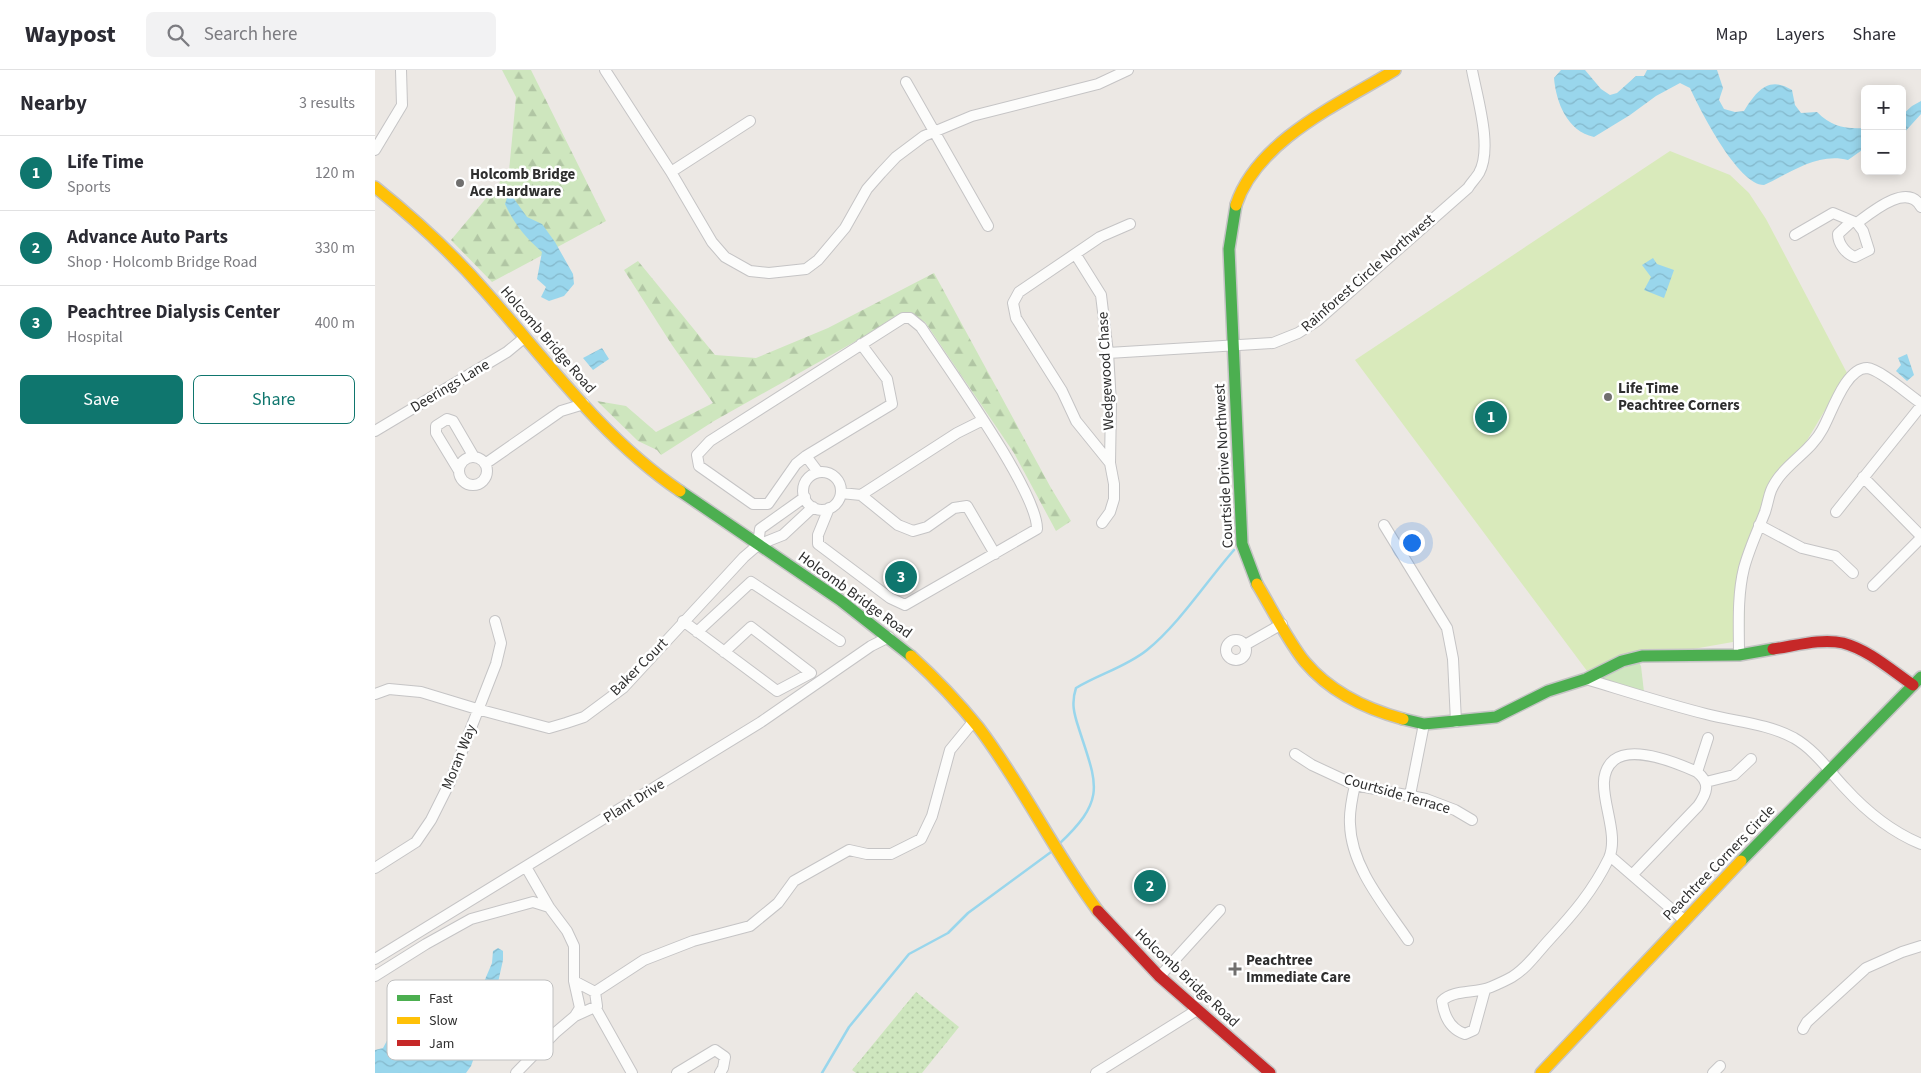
<!DOCTYPE html>
<meta charset="utf-8">
<style>
body{margin:0;font-family:"Source Sans 3",sans-serif;background:#f2f2f3;color:#2b2b33}
.controls{position:absolute;right:15px;top:15px;display:grid;overflow:hidden;border-radius:8px;box-shadow:0 2px 12px #0003}
.controls button{width:45px;height:45px;display:grid;place-items:center;padding:0;border:0;border-bottom:1px solid #e1e1e2;background:#fff;color:#2b2b33;font:25px sans-serif}
.you{position:absolute;left:1036px;top:472px;width:18px;height:18px;margin:-12px;border:4px solid #fff;border-radius:50%;background:#1a73e8;box-shadow:0 0 0 8px #1a73e833}
.badge{display:grid;place-items:center;width:32px;height:32px;border-radius:50%;background:#0f766e;color:#fff;font-size:16px;font-weight:700}
.pin{position:absolute;translate:-50% -50%;border:2px solid #fff;box-shadow:0 1px 5px #0006}
.list{margin:0;padding:0;list-style:none}
h2{display:flex;justify-content:space-between;align-items:center;height:65px;margin:0;padding:0 20px;font-size:21px}
h2 small{font-size:16px;font-weight:400;color:#7c7c81}
.list li{display:grid;grid-template-columns:32px 1fr auto;gap:15px;align-items:center;box-sizing:border-box;height:75px;padding:0 20px;border-top:1px solid #e1e1e2}
.list b{display:block;font-size:19px;white-space:nowrap}
.list p{margin:0;font-size:16px;white-space:nowrap;color:#7c7c81}
.list em{font-size:16px;font-style:normal;color:#7c7c81}
.actions{display:flex;gap:10px;padding:15px 20px}
.actions a{flex:1;padding:11px 0;border:1px solid #0f766e;border-radius:8px;text-align:center;font-size:18px;color:#0f766e}
.actions .main{background:#0f766e;color:#fff}
.icon{flex:none;width:28px;height:28px;fill:none;stroke:currentColor;stroke-width:2;stroke-linecap:round;stroke-linejoin:round}
.map{position:relative;flex:none;width:1546px;height:1003px;overflow:hidden}
header{display:flex;align-items:center;gap:30px;box-sizing:border-box;height:70px;padding:0 25px;background:#fff;border-bottom:1px solid #e1e1e2}
header strong{font-size:24px}
nav{display:flex;gap:28px;margin-inline-start:auto;font-size:18px}
.search{width:350px;height:45px;background:#f2f2f3;display:flex;align-items:center;gap:12px;box-sizing:border-box;padding:0 18px;border-radius:8px;color:#7c7c81;font-size:19px}
main{display:flex}
aside{flex:1;background:#fff}
.map>svg:first-child{display:block}
.grass{fill:#cee6be}
.forest{fill:url(#forest-firs)}
.park{fill:url(#park-dots)}
.pitch{fill:#d9eabb}
.water{fill:url(#water-waves)}
.lines{fill:none;stroke-linecap:round;stroke-linejoin:round}
.stream{stroke:#99d6ec;stroke-width:2.5}
.street-casing{stroke:#c5c4c5;stroke-width:12}
.fast-casing{stroke:#c5c4c5;stroke-width:14}
.slow-casing{stroke:#c5c4c5;stroke-width:14}
.jam-casing{stroke:#c5c4c5;stroke-width:14}
.street{stroke:#fcfcfb;stroke-width:10}
.fast{stroke:#4caf50;stroke-width:11}
.slow{stroke:#ffc107;stroke-width:11}
.jam{stroke:#c62828;stroke-width:11}
.poi-dot{fill:#706f6e;stroke:#fff;stroke-width:2}
.labels{text-anchor:middle;dominant-baseline:central;stroke-width:5;stroke-linejoin:round;paint-order:stroke}
.poi-label{font-size:15px;font-weight:bold;fill:#2e2e2e;stroke:#fff;text-anchor:start}
.street-label{font-size:15px;fill:#2e2e2e;stroke:#fff}
.key{fill:#fff;stroke:#c0c0c0;stroke-width:1}
.key-label{font-size:14px;fill:#2e2e2e}
</style>
<header>
<strong>Waypost</strong>
<div class="search"><svg class="icon" aria-label="search" viewBox="0 0 24 24"><circle cx="10" cy="10" r="6"/><path d="M15 15l6 6"/></svg>Search here</div>
<nav><a>Map</a><a>Layers</a><a>Share</a></nav>
</header>
<main>
<aside>
<h2>Nearby<small>3 results</small></h2>
<ul class="list">
<li><span class="badge">1</span><div><b>Life Time</b><p>Sports</p></div><em>120 m</em></li>
<li><span class="badge">2</span><div><b>Advance Auto Parts</b><p>Shop · Holcomb Bridge Road</p></div><em>330 m</em></li>
<li><span class="badge">3</span><div><b>Peachtree Dialysis Center</b><p>Hospital</p></div><em>400 m</em></li>
</ul>
<div class="actions"><a class="main">Save</a><a>Share</a></div>
</aside>
<div class="map">
<svg width="1546" height="1003" viewBox="0 0 1546 1003">
<defs>
<pattern id="forest-firs" width="22" height="20" patternUnits="userSpaceOnUse" patternTransform="scale(1.25)"><rect width="22" height="20" fill="#cee6be"/><path d="M5 1l3.5 6h-7zM16 11l3.5 6h-7z" fill="#b1c6a4"/></pattern>
<pattern id="park-dots" width="8" height="8" patternUnits="userSpaceOnUse" patternTransform="scale(1.25)"><rect width="8" height="8" fill="#cee6be"/><path d="M2 2h.1M6 6h.1" fill="none" stroke="#b1c6a4" stroke-width="1.8" stroke-linecap="round"/></pattern>
<pattern id="water-waves" width="16" height="10" patternUnits="userSpaceOnUse" patternTransform="scale(1.25)"><rect width="16" height="10" fill="#99d6ec"/><path d="M0 5q4-4 8 0t8 0" fill="none" stroke="#84b8cb"/></pattern>
</defs>
<rect width="100%" height="100%" fill="#ece8e4"/>
<path class="grass" d="M 1263,591 L 1266,596 L 1269,622 L 1221,607 Z"/>
<path class="forest" d="M 127,0 L 156,0 L 231,151 L 117,212 L 76,170 L 134,101 L 141,27 Z
M 263,191 L 340,285 L 381,288 L 453,258 L 559,203 L 676,418 L 696,451 L 681,461 L 639,383 L 550,252 L 529,244 L 339,351 L 286,385 L 282,380 L 263,371 L 222,331 L 251,336 L 281,362 L 338,333 L 297,275 L 249,200 Z"/>
<path class="park" d="M 541,922 L 584,957 L 547,1003 L 481,1003 L 477,1000 Z"/>
<path class="pitch" d="M 1295,81 L 1355,105 L 1374,123 L 1391,149 L 1472,303 L 1418,394 L 1397,422 L 1371,491 L 1369,570 L 1290,584 L 1218,609 L 980,290 Z"/>
<path class="water" d="M 1186,0 L 1210,0 L 1226,19 L 1235,25 L 1242,23 L 1261,6 L 1269,6 L 1272,0 L 1342,0 L 1348,18 L 1344,30 L 1349,39 L 1360,42 L 1369,41 C 1381,22 1393,5 1417,20 L 1420,35 L 1426,43 L 1442,42 C 1457,57 1470,59 1490,58 L 1490,78 L 1473,90 C 1443,82 1415,103 1389,115 C 1363,115 1325,40 1315,18 L 1305,13 L 1281,26 L 1255,45 L 1219,67 C 1192,61 1181,32 1179,8 Z
M 1546,31 L 1546,44 L 1527,65 L 1527,45 L 1537,36 Z
M 137,126 L 152,147 L 167,154 L 180,172 L 198,204 L 199,214 L 189,226 L 174,231 L 166,227 L 171,217 L 162,209 L 167,182 C 151,168 139,154 130,134 L 132,128 Z
M 1278,188 L 1282,194 L 1299,200 L 1289,228 L 1269,220 L 1276,207 L 1267,195 Z
M 227,278 L 234,289 L 218,300 L 208,288 Z
M 1532,284 L 1539,305 L 1532,311 L 1521,301 L 1526,295 L 1523,288 Z
M 123,878 L 128,881 L 128,890 L 118,935 L 106,951 L 106,968 L 96,996 L 91,1003 L 0,1003 L 0,980 L 8,978 L 15,965 L 33,964 L 39,960 L 46,947 L 57,939 L 68,918 L 75,918 L 79,921 L 79,928 L 59,944 L 60,950 L 65,952 L 86,932 L 106,919 L 117,893 L 118,881 Z"/>
<g class="lines">
<path class="stream" d="M 684,774 C 732,729 722,715 704,659 C 699,644 696,633 701,618 C 724,604 751,597 772,580 C 804,554 831,512 859,480
M 447,1003 L 474,957 L 534,884 L 573,863 L 593,843 L 676,782"/>
<g class="street-casing">
<path id="street" d="M 230,0 L 296,102 L 337,172 L 350,187 L 375,201 L 394,203 L 431,199 L 443,190 L 470,158 L 492,119 L 506,103 L 521,87 L 549,66 L 597,46 L 723,14 L 753,0
M 531,12 L 613,156
M 0,80 L 27,35 L 26,0
M 296,102 L 375,51
M 1476,152 L 1463,164 C 1463,174 1471,184 1480,187 L 1494,180 L 1488,161 L 1482,153
M 1420,165 L 1458,143 L 1482,153 C 1498,141 1533,112 1546,137
M 701,185 L 726,225 L 733,283 L 736,333 L 735,393 L 739,414 L 739,429 L 735,442 L 727,453
M 733,283 L 898,273 L 923,263 L 942,251 L 1093,118 C 1096,113 1101,108 1104,103 C 1118,78 1102,27 1097,0
M 0,361 L 132,282 L 149,268
M 431,386 L 443,402
M84 401a14 14 0 1 1 28 0a14 14 0 1 1-28 0Z
M 735,393 L 701,351 L 687,321 L 641,248 L 638,233 L 644,222 L 725,167 L 755,154
M 110,394 L 186,341 L 209,334
M 84,401 L 61,363 L 61,356 L 72,349 L 78,351 L 99,387
M428 421a19 19 0 1 1 38 0a19 19 0 1 1-38 0Z
M 1488,407 L 1546,466
M 466,423 L 486,425 L 582,363 L 608,350
M 486,425 L 523,455 L 538,461 L 552,457 L 579,438 L 592,436 L 620,484
M 454,438 L 443,465 L 443,474 L 515,528 L 530,535 L 662,459 C 663,422 570,294 546,257 L 535,248 L 528,248 L 335,371 L 322,385 L 324,396 L 378,434 L 393,434 L 421,394 L 431,386 L 517,334 L 512,309 L 486,274
M 1461,442 L 1546,336
M 1009,455 L 1072,558 L 1078,589 L 1081,652
M 1384,455 L 1427,478 L 1460,486 L 1478,503
M 383,475 L 385,459 L 430,427
M 1498,516 L 1546,468
M 308,551 L 402,621 L 436,603 L 376,557 L 349,582
M 322,562 L 376,512 L 465,571
M851 580a10 10 0 1 1 20 0a10 10 0 1 1-20 0Z
M 870,575 L 907,554
M 1364,585 C 1364,557 1362,526 1369,498 C 1374,479 1383,460 1390,442 C 1395,426 1393,422 1404,407 C 1417,390 1437,379 1447,360 C 1456,345 1470,298 1492,298 C 1505,299 1535,326 1546,333
M 1211,609 C 1251,621 1291,634 1331,644 C 1361,652 1391,653 1419,668 C 1440,680 1454,701 1470,718 C 1491,741 1517,762 1546,774
M 0,624 L 14,619 L 46,622 L 102,639 L 174,658 L 191,653 L 209,647 L 248,618 L 369,487 L 383,475 L 408,465 L 438,437
M 920,684 L 937,695 L 980,715 L 1051,729 L 1080,740 L 1097,750
M 1322,702 L 1333,668
M 1331,712 L 1359,705 L 1376,689
M 980,715 C 977,728 974,741 975,754 C 976,797 1010,836 1033,870
M 1035,725 L 1049,654
M 1235,786 L 1309,850
M 0,798 L 41,772 L 56,750 L 75,712 L 121,594 L 126,573 L 120,551
M 0,889 L 386,652 L 496,576 L 514,567
M 0,906 L 51,874 L 96,849 L 158,832 L 174,837
M 785,906 L 845,840
M 199,911 L 220,922 L 222,936 L 200,946
M 1110,920 L 1099,960 L 1090,964 C 1075,959 1069,946 1067,931 C 1079,919 1100,924 1116,917 C 1123,914 1130,911 1137,907 C 1152,898 1162,883 1174,870 C 1198,844 1218,821 1234,788 C 1247,758 1213,711 1239,690 C 1258,675 1302,693 1322,702 C 1336,713 1332,723 1323,736 L 1258,804
M 220,922 L 269,890 L 318,871 L 375,856 L 403,833 L 419,811 L 474,780 L 492,784 L 516,784 L 546,769 L 557,746 L 575,680 L 598,652
M 220,937 L 257,1003
M 1428,959 L 1432,952 L 1491,898 L 1527,882 L 1546,876
M 141,1003 L 180,963 L 200,946 L 205,938 L 199,911 L 199,876 L 192,861 L 174,837 L 151,797
M 302,1003 L 340,980 L 350,987 L 348,998 L 345,1003
M 721,1003 L 822,940
M 1338,1003 L 1345,996"/>
</g>
<g class="fast-casing">
<path id="fast" d="M 861,135 L 854,179 L 867,474 L 882,514
M 305,421 L 465,530 L 536,586
M 1028,649 L 1049,654 L 1121,647 L 1173,621 L 1211,609 L 1247,591 L 1267,586 L 1364,585 L 1398,579
M 1366,791 L 1546,607"/>
</g>
<g class="slow-casing">
<path id="slow" d="M 0,117 C 40,149 77,183 110,221 C 172,291 227,368 305,421
M 861,135 C 882,70 966,33 1020,0
M 882,514 C 896,537 914,573 930,592 C 956,623 991,639 1028,649
M 536,586 C 560,608 583,632 604,658 C 648,716 679,782 723,841
M 1166,1003 L 1366,791"/>
</g>
<g class="jam-casing">
<path id="jam" d="M 1398,579 C 1420,576 1446,568 1468,573 C 1494,580 1516,600 1538,615
M 723,841 L 784,906 L 895,1003"/>
</g>
<use href="#street" class="street"/>
<use href="#fast" class="fast"/>
<use href="#slow" class="slow"/>
<use href="#jam" class="jam"/>
</g>
<g class="poi-dot">
<circle cx="85" cy="113" r="5"/>
<circle cx="1233" cy="327" r="5"/>
<path d="M857.5 891.5h5v5h5v5h-5v5h-5v-5h-5v-5h5z"/>
</g>
<g class="labels">
<g class="poi-label">
<text x="95" y="104">Holcomb Bridge<tspan x="95" dy="17">Ace Hardware</tspan></text>
<text x="1243" y="318">Life Time<tspan x="1243" dy="17">Peachtree Corners</tspan></text>
<text x="871" y="890">Peachtree<tspan x="871" dy="17">Immediate Care</tspan></text>
</g>
<g class="street-label">
<text transform="translate(993 203) rotate(-41)">Rainforest Circle Northwest</text>
<text transform="translate(173 270) rotate(49)">Holcomb Bridge Road</text>
<text transform="translate(731 301) rotate(-93)">Wedgewood Chase</text>
<text transform="translate(75 316) rotate(-31)">Deerings Lane</text>
<text transform="translate(849 396) rotate(-93)">Courtside Drive Northwest</text>
<text transform="translate(480 525) rotate(36)">Holcomb Bridge Road</text>
<text transform="translate(264 597) rotate(-45)">Baker Court</text>
<text transform="translate(84 687) rotate(-68)">Moran Way</text>
<text transform="translate(1022 724) rotate(16)">Courtside Terrace</text>
<text transform="translate(259 731) rotate(-32)">Plant Drive</text>
<text transform="translate(1344 793) rotate(-46)">Peachtree Corners Circle</text>
<text transform="translate(812 908) rotate(43)">Holcomb Bridge Road</text>
</g>
</g>
<rect x="12" y="910" width="166" height="80" rx="8" class="key"/>
<rect x="22" y="925" width="23" height="6" fill="#4caf50"/>
<rect x="22" y="947" width="23" height="7" fill="#ffc107"/>
<rect x="22" y="970" width="23" height="6" fill="#c62828"/>
<g class="key-label">
<text x="54" y="933">Fast</text>
<text x="54" y="955">Slow</text>
<text x="54" y="978">Jam</text>
</g>
</svg>
<div class="controls">
<button>+</button>
<button>−</button>
</div>
<div class="you"></div>
<div class="pin badge" style="left:1116px;top:347px">1</div>
<div class="pin badge" style="left:775px;top:816px">2</div>
<div class="pin badge" style="left:526px;top:507px">3</div>
</div>
</main>
